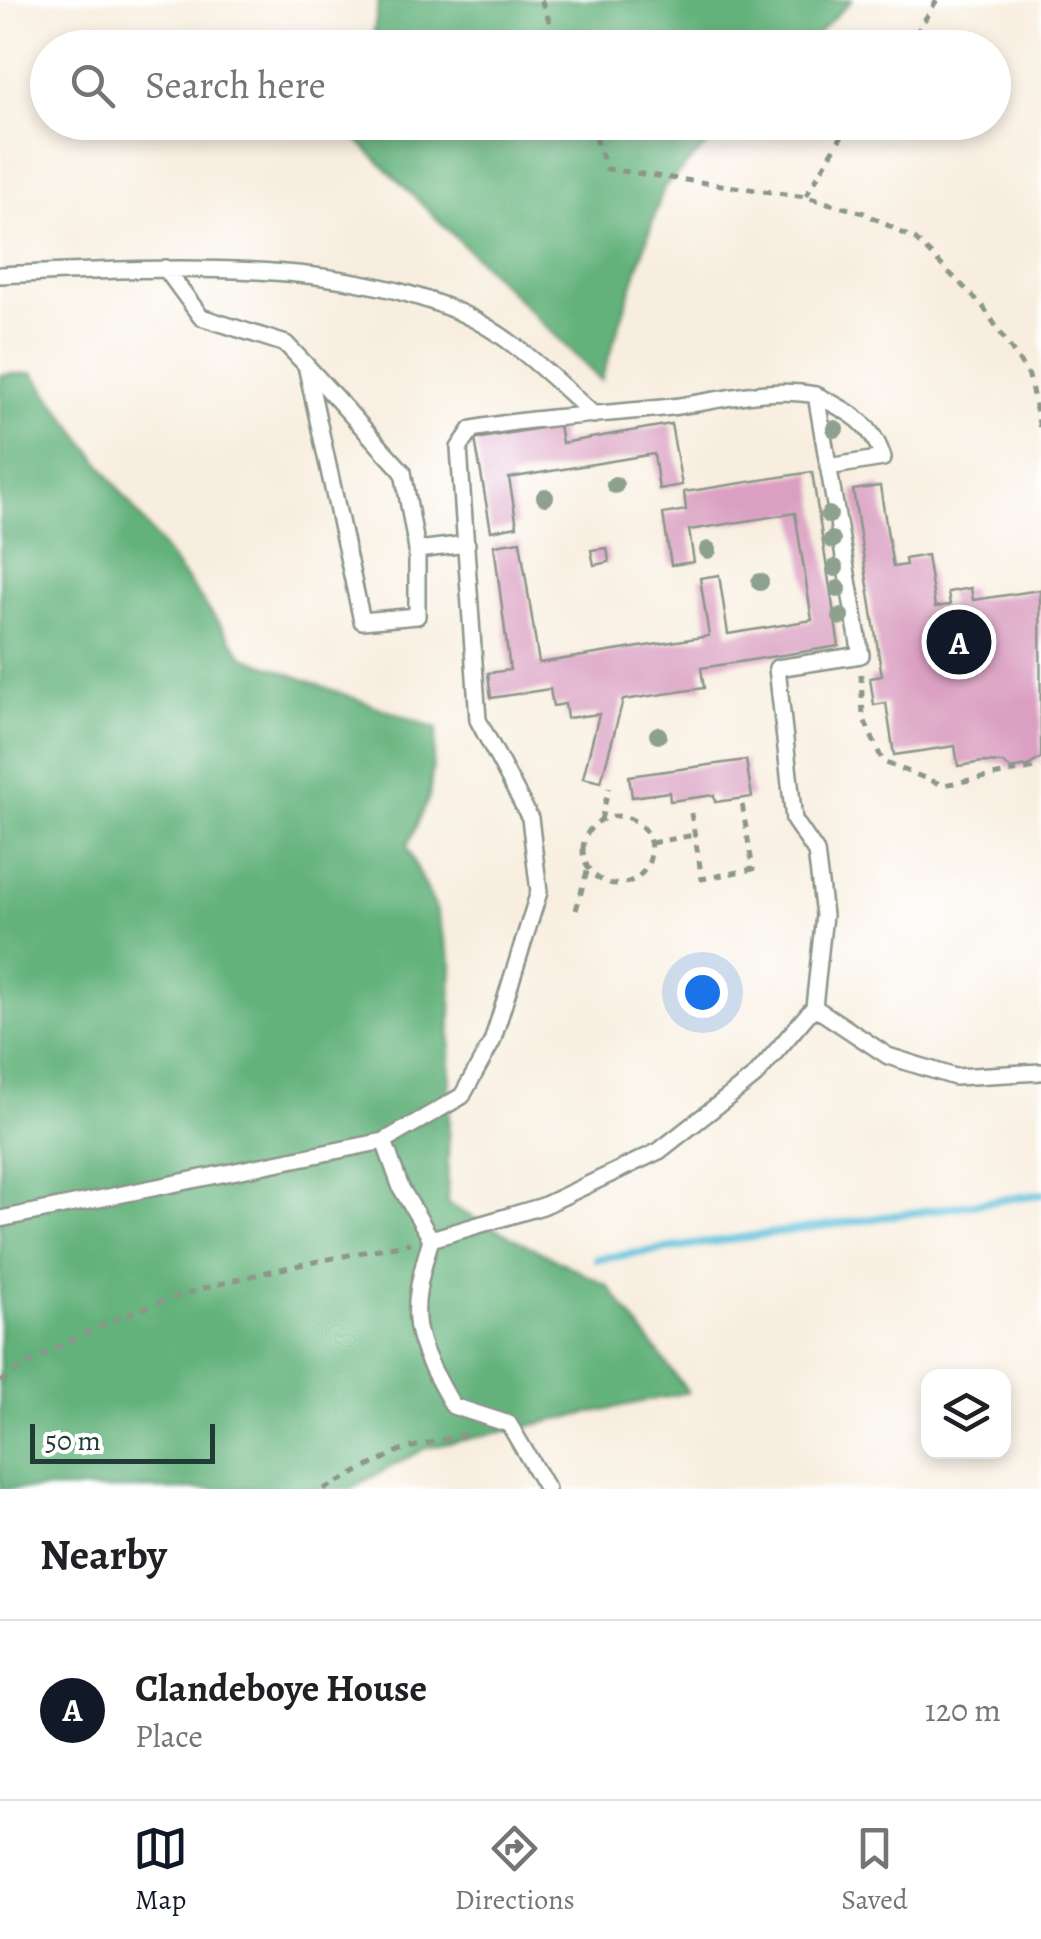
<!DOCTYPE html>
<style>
body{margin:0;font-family:Alegreya,serif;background:#f6f6f6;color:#202124}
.controls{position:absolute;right:30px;bottom:30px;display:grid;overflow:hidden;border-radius:20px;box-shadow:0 5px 15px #0003}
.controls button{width:90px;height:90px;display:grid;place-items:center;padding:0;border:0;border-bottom:2px solid #e0e0e0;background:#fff;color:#202124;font:50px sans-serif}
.scale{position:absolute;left:30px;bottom:25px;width:185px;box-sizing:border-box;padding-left:10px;border:5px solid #1f3d34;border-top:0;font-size:28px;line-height:35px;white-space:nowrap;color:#1f3d34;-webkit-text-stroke:8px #fff;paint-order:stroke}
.you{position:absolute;left:702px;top:992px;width:35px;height:35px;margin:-25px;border:8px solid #fff;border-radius:50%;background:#1a73e8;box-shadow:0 0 0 15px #1a73e833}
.badge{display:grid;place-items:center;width:65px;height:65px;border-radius:50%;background:#111827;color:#fff;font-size:32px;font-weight:700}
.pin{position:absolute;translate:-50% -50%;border:5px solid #fff;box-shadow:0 2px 10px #0006}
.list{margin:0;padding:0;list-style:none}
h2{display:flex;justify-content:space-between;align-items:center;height:130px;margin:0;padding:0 40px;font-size:42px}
h2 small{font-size:32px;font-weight:400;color:#757577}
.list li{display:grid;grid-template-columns:65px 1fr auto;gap:30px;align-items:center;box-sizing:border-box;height:180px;padding:0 40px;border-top:2px solid #e0e0e0}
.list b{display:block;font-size:38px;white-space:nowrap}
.list p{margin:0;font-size:32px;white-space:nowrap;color:#757577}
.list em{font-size:32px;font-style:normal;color:#757577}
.icon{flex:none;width:55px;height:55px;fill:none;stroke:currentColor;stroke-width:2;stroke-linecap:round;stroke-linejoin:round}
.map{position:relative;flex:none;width:1041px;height:1489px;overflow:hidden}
.search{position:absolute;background:#fff;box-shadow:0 5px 15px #0003;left:30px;right:30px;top:30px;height:110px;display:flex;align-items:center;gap:25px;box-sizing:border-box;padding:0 35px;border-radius:55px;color:#757577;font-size:38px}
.sheet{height:310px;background:#fff}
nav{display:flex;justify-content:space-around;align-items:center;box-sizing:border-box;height:140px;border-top:2px solid #e0e0e0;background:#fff;font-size:28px;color:#757577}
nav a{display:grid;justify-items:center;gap:5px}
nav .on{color:#111827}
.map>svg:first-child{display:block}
.forest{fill:#63b27c;stroke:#417858;stroke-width:2.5}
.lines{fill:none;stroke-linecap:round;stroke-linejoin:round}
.stream{stroke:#5bbfd9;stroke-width:8}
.building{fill:#da9fc1}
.lane-casing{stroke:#8c968a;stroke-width:20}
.path{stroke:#8c968a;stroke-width:5;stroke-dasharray:8 8;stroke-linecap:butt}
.lane{stroke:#fff;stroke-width:15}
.tree{fill:#8da18e}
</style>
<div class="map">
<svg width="1041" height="1489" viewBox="0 0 1041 1489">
<rect width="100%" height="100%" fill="#fff"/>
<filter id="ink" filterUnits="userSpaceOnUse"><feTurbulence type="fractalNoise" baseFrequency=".01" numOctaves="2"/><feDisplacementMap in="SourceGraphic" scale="20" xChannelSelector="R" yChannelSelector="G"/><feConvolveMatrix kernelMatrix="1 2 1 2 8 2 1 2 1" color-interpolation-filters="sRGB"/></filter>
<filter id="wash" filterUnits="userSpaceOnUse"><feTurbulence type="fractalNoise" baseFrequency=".0048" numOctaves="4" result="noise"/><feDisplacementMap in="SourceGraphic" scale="40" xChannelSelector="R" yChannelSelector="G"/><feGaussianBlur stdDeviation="2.25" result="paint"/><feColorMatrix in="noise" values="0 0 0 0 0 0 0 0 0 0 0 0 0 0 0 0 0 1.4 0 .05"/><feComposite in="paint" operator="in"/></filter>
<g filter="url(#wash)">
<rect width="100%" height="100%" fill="#f8eedf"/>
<path class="forest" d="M 379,0 L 852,0 L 804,47 L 371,47 Z
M 359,122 L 729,122 L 729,123 L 664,187 L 601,381 L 356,139 Z
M 33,373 L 244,657 L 437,729 L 429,797 L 407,847 L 436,909 L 452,965 L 447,1204 L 608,1286 L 688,1392 L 426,1448 L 350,1489 L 0,1489 L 0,375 Z"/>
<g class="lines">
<path class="stream" d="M 597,1259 L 1041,1194"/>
</g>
<g id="blocks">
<path class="building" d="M 671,424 L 682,485 L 659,489 L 654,454 L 509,478 L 517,526 L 491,531 L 475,439 L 559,425 L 562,443 Z
M 812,472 L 839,646 L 701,668 L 704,688 L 623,700 L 601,782 L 583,778 L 599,714 L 567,718 L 565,704 L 553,706 L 550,689 L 491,698 L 488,673 L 510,670 L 494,545 L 520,541 L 539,663 L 709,636 L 700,578 L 719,575 L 728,634 L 812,620 L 795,513 L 689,530 L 694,562 L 671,565 L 663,514 L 686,510 L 684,492 Z
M 880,486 L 893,567 L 906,565 L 905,559 L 927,555 L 935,607 L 950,605 L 948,592 L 971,588 L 973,600 L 1040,590 L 1041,758 L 1028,766 L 1011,769 L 1003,763 L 983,762 L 958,766 L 955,746 L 894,755 L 886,703 L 874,705 L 870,678 L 882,676 L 853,490 Z
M 607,548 L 609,562 L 594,565 L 591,550 Z
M 746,760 L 752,797 L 715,802 L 714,795 L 670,801 L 669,792 L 632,797 L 629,776 Z"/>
</g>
</g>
<g filter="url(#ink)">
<use href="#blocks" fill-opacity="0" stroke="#8c968a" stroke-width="2.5"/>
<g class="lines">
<g class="lane-casing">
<path id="lane" d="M 165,268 L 201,317 L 286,344 L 306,365 L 362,621 L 417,616 L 417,550 L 403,472 L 306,365
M 0,275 C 140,269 332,255 461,313 C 512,336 553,378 594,415
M 816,395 C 848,411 872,422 883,458 L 828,467
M 417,550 L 467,544
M 814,1007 L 888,1056 L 955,1077 L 1041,1072
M 384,1141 L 401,1188 L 431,1239 C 407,1319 412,1334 453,1406 L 509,1424 L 547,1489
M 0,1219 L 384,1141 L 462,1096 L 492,1042 L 539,892 L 530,818 L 478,720 L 459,448 L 472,429 C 539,416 604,415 671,407 C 719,401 768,386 816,395 L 861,655 L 777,668 L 794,820 L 816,852 L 824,915 L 814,1007 L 755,1076 L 659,1151 L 543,1206 L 431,1239"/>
</g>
<path class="path" d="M 541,0 L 560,48
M 907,48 L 937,0
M 589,122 L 607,169 L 806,197 L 864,213 L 916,240 L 982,305 L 1029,376 L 1041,433
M 806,196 L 850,122
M 861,674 L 863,717 L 883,762 L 943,785 L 1041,767
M 691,813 L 702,879 L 753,869 L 742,804
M583 850a34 34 0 1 1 68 0a34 34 0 1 1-68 0Z
M 601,820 L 609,787
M 651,843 L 694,835
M 576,910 L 588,868
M 0,1382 C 131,1293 258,1273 410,1243
M 324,1489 L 401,1450 L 470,1433"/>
<use href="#lane" class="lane"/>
</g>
<g class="tree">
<circle cx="835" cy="429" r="9"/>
<circle cx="615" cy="485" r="9"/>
<circle cx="545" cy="497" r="9"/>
<circle cx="829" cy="515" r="9"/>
<circle cx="832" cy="540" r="9"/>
<circle cx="708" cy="550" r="9"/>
<circle cx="835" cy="568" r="9"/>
<circle cx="760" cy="582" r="9"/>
<circle cx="838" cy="589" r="9"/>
<circle cx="841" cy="617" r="9"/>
<circle cx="658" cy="735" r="9"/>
</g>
</g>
</svg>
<div class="controls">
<button><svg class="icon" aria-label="layers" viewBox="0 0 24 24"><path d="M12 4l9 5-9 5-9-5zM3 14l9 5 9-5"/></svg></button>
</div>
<div class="scale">50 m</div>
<div class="you"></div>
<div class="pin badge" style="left:959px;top:642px">A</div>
<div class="search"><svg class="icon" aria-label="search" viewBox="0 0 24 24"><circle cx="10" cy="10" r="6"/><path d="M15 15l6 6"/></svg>Search here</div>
</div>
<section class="sheet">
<h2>Nearby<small></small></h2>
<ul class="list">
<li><span class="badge">A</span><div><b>Clandeboye House</b><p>Place</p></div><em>120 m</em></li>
</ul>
</section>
<nav>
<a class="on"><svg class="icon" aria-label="map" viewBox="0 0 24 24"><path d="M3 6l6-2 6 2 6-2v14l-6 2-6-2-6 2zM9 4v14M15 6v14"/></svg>Map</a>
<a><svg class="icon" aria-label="directions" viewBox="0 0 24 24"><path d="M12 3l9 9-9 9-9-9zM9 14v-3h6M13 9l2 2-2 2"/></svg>Directions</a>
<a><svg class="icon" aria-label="saved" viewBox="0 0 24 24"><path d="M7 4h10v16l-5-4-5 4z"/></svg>Saved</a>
</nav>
